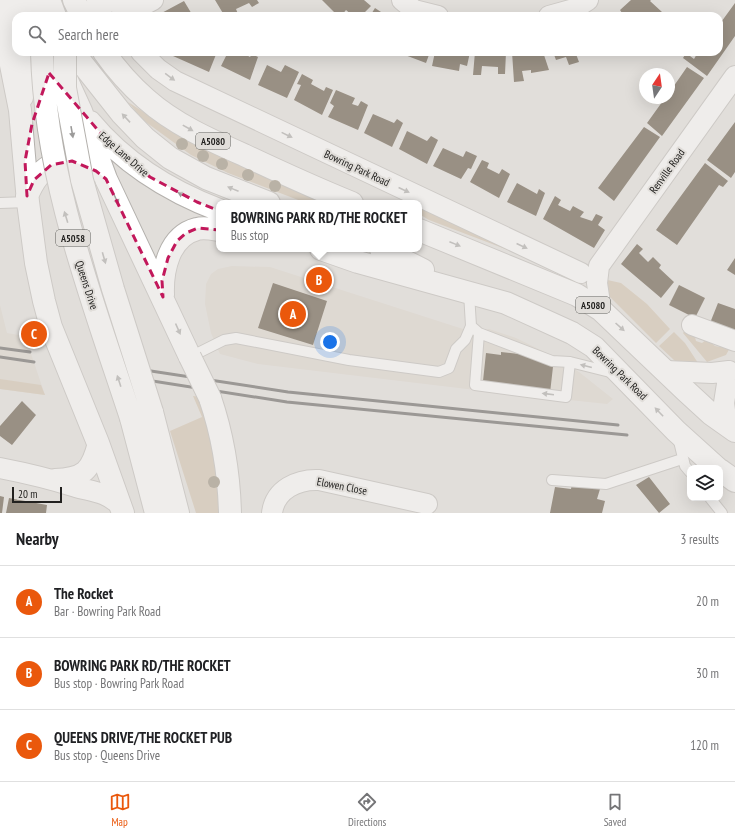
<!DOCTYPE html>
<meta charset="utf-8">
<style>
body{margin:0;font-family:"PT Sans Narrow",sans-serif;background:#f6f6f6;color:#202124}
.controls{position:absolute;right:12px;bottom:12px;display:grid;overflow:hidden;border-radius:8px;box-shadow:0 4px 16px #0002}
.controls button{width:36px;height:36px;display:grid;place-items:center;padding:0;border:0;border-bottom:1px solid #e0e0e0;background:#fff;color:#202124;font:20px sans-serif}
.compass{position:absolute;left:639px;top:68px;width:36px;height:36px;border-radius:50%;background:#fff;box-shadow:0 4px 16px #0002;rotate:13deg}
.scale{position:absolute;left:12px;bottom:10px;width:50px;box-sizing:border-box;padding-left:4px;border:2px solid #22211f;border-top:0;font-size:11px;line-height:14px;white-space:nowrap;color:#22211f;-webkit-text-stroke:3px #e1deda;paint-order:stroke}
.you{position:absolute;left:330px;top:342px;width:14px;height:14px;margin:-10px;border:3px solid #fff;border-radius:50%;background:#1a73e8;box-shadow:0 0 0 6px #1a73e833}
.badge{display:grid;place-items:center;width:26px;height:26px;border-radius:50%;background:#ea580c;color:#fff;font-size:13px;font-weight:700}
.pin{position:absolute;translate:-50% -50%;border:2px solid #fff;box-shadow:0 1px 4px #0006}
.popup{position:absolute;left:216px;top:200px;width:206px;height:52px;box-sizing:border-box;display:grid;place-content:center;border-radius:8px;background:#fff;filter:drop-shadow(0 1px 3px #0005);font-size:13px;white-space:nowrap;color:#757577}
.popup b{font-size:15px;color:#202124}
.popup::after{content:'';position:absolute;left:50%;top:100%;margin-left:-8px;border:8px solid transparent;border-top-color:#fff}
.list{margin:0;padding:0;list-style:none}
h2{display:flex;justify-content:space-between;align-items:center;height:52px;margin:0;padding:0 16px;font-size:17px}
h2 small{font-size:13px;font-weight:400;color:#757577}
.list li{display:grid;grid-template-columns:26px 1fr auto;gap:12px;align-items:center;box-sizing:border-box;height:72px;padding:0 16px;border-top:1px solid #e0e0e0}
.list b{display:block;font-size:15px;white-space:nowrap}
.list p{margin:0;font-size:13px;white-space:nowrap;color:#757577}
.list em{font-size:13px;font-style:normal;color:#757577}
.icon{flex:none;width:22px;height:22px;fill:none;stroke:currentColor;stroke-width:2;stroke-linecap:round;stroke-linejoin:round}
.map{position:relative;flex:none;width:735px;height:513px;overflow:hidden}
.search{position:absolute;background:#fff;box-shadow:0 4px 16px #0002;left:12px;right:12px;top:12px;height:44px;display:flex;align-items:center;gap:10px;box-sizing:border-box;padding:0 14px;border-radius:12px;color:#757577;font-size:15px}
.sheet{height:268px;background:#fff}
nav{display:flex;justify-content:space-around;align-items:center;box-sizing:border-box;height:56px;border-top:1px solid #e0e0e0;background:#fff;font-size:11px;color:#757577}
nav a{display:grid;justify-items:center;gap:2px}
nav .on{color:#ea580c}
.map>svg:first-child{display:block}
.built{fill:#d9d2c8}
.green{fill:#cdbba2}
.building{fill:#40311b}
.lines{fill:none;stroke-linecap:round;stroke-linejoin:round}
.lane-casing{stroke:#b4b1ad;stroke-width:12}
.street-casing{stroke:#b4b1ad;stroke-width:22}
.highway-casing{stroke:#b4b1ad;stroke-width:24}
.lane{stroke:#fff;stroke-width:10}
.street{stroke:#fff;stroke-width:20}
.highway{stroke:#fff;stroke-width:22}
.rail{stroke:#454341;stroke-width:3}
.highway-bridge-casing{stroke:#b4b1ad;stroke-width:24;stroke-linecap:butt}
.highway-bridge{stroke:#fff;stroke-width:22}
.tree{fill:#887c66}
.oneway{fill:#9c9b9a}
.marked{fill:none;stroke:#c2185b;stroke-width:3;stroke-dasharray:8 5;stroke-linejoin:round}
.labels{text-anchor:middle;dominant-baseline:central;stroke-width:4;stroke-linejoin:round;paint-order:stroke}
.shield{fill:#e1deda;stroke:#5b5a57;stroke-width:1}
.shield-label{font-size:10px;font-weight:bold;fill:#22211f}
.street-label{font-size:11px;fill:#22211f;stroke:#e1deda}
</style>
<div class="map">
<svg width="735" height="513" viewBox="0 0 735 513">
<rect width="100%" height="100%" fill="#e1deda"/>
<path class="built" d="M 232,266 L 270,267 L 463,329 L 474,332 L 489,329 L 516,338 L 553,356 L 579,372 L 613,399 L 607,404 L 467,389 L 258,364 L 220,354 L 211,333 L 205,304 L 206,284 L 211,274 L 218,269 Z
M 0,305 L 7,333 L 25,336 L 45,395 L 0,389 Z"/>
<path class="green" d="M 128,102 L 195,145 L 324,203 L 306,203 L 228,173 L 191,155 L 143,120 Z
M 419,203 L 524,256 L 429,220 L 419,214 Z
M 603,279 L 621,283 L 647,304 L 670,329 L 656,343 L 611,298 L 605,291 Z
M 686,329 L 694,333 L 696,341 L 702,343 L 707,339 L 715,346 L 720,347 L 723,344 L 731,346 L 726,355 L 707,362 L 683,333 Z
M 674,332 L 685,343 L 700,366 L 675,361 L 659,346 Z
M 0,379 L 41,385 L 45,395 L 0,389 Z
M 193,396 L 202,397 L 210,420 L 221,513 L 196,513 L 170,431 L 202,417 Z"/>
<path class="building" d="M 215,0 L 257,0 L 259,3 L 252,7 L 249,3 L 236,9 L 238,14 L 230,16 L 229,12 L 224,15 Z
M 322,0 L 364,0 L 371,6 L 361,16 L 353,16 L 346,10 L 341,16 L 338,16 Z
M 631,0 L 651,0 L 650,1 L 662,12 L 657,16 L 624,16 L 620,10 Z
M 184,1 L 193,16 L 156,16 Z
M 735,3 L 735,36 L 707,76 L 683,58 L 686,53 L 694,59 L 698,52 L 719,52 L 719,25 Z
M 375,8 L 387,16 L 370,16 Z
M 171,52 L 217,52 L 209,72 L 173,56 Z
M 228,52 L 241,52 L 250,57 L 252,54 L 258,57 L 250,80 L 221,66 Z
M 397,52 L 430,52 L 426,63 Z
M 435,52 L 470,52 L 467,66 L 460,64 L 459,71 L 432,66 Z
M 475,52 L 506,52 L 505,74 L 498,74 L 498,67 L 482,66 L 481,75 L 473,75 Z
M 512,52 L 550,52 L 551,55 L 544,55 L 549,70 L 531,73 L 531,70 L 522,71 L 524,81 L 514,82 Z
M 553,52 L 581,52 L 576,54 L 579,62 L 569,65 L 566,57 L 556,60 Z
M 267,65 L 281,72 L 285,65 L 299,72 L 287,98 L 258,85 Z
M 687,67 L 704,78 L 662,136 L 647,123 L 665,98 L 669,98 L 669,93 Z
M 302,74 L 313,80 L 311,84 L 324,91 L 326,87 L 333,90 L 322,115 L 294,100 L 301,85 L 297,84 Z
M 336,90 L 355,98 L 352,104 L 358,106 L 361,101 L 368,105 L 358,130 L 328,117 L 334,106 L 330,103 Z
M 373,114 L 394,123 L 397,119 L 403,123 L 392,147 L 364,133 Z
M 735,122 L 735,172 L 731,178 L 707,160 Z
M 644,127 L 660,137 L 614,201 L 598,188 Z
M 407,131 L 427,141 L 431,136 L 438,140 L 427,164 L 399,149 Z
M 443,148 L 463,157 L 466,151 L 477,156 L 471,169 L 468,168 L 461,179 L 433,166 Z
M 482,160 L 489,163 L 487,168 L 499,174 L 502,169 L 510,174 L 499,198 L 470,182 Z
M 705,163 L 728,181 L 723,187 L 719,185 L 677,245 L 656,230 Z
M 517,183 L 537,194 L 539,189 L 545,193 L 536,216 L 507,202 Z
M 555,196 L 561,200 L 558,205 L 570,211 L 573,206 L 584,212 L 580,217 L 592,221 L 596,214 L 603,217 L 598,225 L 605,230 L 594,248 L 543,219 Z
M 637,244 L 643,249 L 639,253 L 648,262 L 653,257 L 661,265 L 659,268 L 674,282 L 661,298 L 621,264 Z
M 735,258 L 735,275 L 727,270 Z
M 273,283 L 327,301 L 313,345 L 258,328 Z
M 679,285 L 705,298 L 695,318 L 669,305 Z
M 718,303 L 735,309 L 735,333 L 710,323 Z
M 501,352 L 554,358 L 550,393 L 483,381 L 486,353 L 501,355 Z
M 22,401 L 36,415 L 12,445 L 0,436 L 0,426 Z
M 649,477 L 670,504 L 659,513 L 636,485 Z
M 572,483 L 600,489 L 597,499 L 605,501 L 602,513 L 550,513 L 555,487 L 571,489 Z
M 0,496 L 4,497 L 2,513 L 0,513 Z
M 9,498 L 47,505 L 46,513 L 6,513 Z"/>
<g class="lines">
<g class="lane-casing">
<path id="lane" d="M 0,203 L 28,202
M 469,293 L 471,326 L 479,333 L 552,361 L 570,362 L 614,373
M 479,333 L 475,385 L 566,397 L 570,362
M 190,357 L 224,340 L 236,338 L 349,360 L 439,372 L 449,368 L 456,349 L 465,340 L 471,326
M 678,437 L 685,466 L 690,472
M 552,480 L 606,484 L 682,459
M 710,498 L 722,513"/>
</g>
<g class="street-casing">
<path id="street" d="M 108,0 L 136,9 L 153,0
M 402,0 L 414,10 L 438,16
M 549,16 L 574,9 L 588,0
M 141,52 L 158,69 L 175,81 L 581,273
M 601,310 L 597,283 L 599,266 L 735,76
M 692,325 L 735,341
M 666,371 L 712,373 L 729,371
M 727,425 L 724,403 L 729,371
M 0,468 C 26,473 51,479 76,487 C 95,492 106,492 121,506
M 55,479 C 84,478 91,471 98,443
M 272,513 C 275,489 298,479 319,480 L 427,504"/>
</g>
<g class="highway-casing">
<path id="highway" d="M 12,0 L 19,16
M 30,0 L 37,16
M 49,0 L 55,16
M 74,0 L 82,16
M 98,0 L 101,16
M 0,10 L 20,110 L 28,202 L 36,263 L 44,301 L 51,327 L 98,443 L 123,513
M 54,52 L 81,111 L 106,179 L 190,357
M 73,52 L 122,114 L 145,138 L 170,158 L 206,178 L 269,203
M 104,52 C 116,69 130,85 146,99 C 174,124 210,140 244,155 C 280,172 315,188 352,203
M 22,97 L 28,52
M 90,122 C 124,163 169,191 219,210
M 27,196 C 41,162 63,153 95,170
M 419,230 L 577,295 L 601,310 L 686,391 L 711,414 L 735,431
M 321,249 L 358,262 L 506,303 L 572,333 L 594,347 L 676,431 L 717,468
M 381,249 L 423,270
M 163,295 C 162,270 169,236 197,229 C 204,227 213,229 219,230
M 210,398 C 223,436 229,473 230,513
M 152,412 L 178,513
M 131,418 L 156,513
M 720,470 L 735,481"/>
</g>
<use href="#lane" class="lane"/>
<use href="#street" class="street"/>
<use href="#highway" class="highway"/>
<path class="rail" d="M 0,348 L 30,352
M 0,357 L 34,362
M 105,364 L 288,392 L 618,425
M 108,374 L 287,402 L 627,435"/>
<g class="highway-bridge-casing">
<path id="highway-bridge" d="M 42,52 C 45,179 92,299 131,418
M 65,52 L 65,88 L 82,180 L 113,289 L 152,412
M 190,357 L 210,398"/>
</g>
<use href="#highway-bridge" class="highway-bridge"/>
</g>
<g class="tree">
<circle cx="182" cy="144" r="6"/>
<circle cx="203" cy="156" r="6"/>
<circle cx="222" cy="164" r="6"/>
<circle cx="248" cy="175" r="6"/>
<circle cx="275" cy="186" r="6"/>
<circle cx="214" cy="482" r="6"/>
</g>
<defs><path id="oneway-solid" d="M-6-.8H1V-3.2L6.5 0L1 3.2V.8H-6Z"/></defs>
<g class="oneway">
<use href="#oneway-solid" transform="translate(170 77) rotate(36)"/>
<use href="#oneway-solid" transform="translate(126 118) rotate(-133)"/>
<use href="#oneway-solid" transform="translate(188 128) rotate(29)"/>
<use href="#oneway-solid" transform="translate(72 132) rotate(80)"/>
<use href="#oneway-solid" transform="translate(287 135) rotate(26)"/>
<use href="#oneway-solid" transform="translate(233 189) rotate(-158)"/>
<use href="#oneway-solid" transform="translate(404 190) rotate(25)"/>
<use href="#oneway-solid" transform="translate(183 195) rotate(-153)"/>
<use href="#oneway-solid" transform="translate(116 199) rotate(65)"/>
<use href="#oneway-solid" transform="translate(66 217) rotate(-107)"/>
<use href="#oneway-solid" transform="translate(455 244) rotate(22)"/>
<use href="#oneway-solid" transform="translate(522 246) rotate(25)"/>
<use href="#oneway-solid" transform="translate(104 258) rotate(74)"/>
<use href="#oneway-solid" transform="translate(620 327) rotate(42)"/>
<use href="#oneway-solid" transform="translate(178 329) rotate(66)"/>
<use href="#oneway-solid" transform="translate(586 366) rotate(-166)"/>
<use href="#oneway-solid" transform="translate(119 381) rotate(-108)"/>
<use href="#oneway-solid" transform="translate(548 394) rotate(-173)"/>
<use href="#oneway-solid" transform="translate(659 412) rotate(-134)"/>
</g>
<path d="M0 0H735V513H0ZM 49,73 L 109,143 L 150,177 L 197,202 L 282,236 L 198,228 L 186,233 L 177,241 L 168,258 L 162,281 L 163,297 L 106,179 L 96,171 L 72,161 L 51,165 L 34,180 L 27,196 L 25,161 L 32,124 Z" fill="#e1deda" fill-opacity=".55" fill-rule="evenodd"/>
<path class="marked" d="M 49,73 L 109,143 L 150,177 L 197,202 L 282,236 L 198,228 L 186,233 L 177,241 L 168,258 L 162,281 L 163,297 L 106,179 L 96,171 L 72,161 L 51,165 L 34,180 L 27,196 L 25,161 L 32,124 Z"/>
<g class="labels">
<g class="shield">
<rect x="196" y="133" width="34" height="16" rx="3"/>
<rect x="56" y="230" width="34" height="16" rx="3"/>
<rect x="576" y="297" width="34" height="16" rx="3"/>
</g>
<g class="shield-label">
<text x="213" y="141">A5080</text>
<text x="73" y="238">A5058</text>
<text x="593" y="305">A5080</text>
</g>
<g class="street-label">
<text transform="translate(124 154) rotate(41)">Edge Lane Drive</text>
<text transform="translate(357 168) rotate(25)">Bowring Park Road</text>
<text transform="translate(667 171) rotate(-54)">Renville Road</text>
<text transform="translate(87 285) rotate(72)">Queens Drive</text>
<text transform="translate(620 373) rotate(44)">Bowring Park Road</text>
<text transform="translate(342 486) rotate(11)">Elowen Close</text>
</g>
</g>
</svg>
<div class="controls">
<button><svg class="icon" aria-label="layers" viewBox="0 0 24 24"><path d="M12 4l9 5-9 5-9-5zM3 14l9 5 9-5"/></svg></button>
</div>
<svg class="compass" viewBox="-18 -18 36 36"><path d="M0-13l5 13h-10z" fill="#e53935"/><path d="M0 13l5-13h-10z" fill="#757577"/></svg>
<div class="scale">20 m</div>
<div class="you"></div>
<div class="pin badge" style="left:293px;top:314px">A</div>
<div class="pin badge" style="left:319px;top:280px">B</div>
<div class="popup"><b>BOWRING PARK RD/THE ROCKET</b>Bus stop</div>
<div class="pin badge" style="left:34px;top:334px">C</div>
<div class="search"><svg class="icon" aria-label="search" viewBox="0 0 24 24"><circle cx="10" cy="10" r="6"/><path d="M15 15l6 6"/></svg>Search here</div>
</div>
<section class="sheet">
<h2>Nearby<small>3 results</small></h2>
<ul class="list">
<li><span class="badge">A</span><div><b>The Rocket</b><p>Bar · Bowring Park Road</p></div><em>20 m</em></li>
<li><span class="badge">B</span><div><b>BOWRING PARK RD/THE ROCKET</b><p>Bus stop · Bowring Park Road</p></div><em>30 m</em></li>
<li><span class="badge">C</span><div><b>QUEENS DRIVE/THE ROCKET PUB</b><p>Bus stop · Queens Drive</p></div><em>120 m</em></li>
</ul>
</section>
<nav>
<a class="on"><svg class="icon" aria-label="map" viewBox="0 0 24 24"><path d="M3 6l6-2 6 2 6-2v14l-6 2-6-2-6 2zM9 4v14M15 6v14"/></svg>Map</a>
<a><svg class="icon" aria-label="directions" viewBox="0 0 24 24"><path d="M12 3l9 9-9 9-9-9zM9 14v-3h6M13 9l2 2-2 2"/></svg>Directions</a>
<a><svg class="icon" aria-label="saved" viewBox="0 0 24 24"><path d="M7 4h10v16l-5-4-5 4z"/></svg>Saved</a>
</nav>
